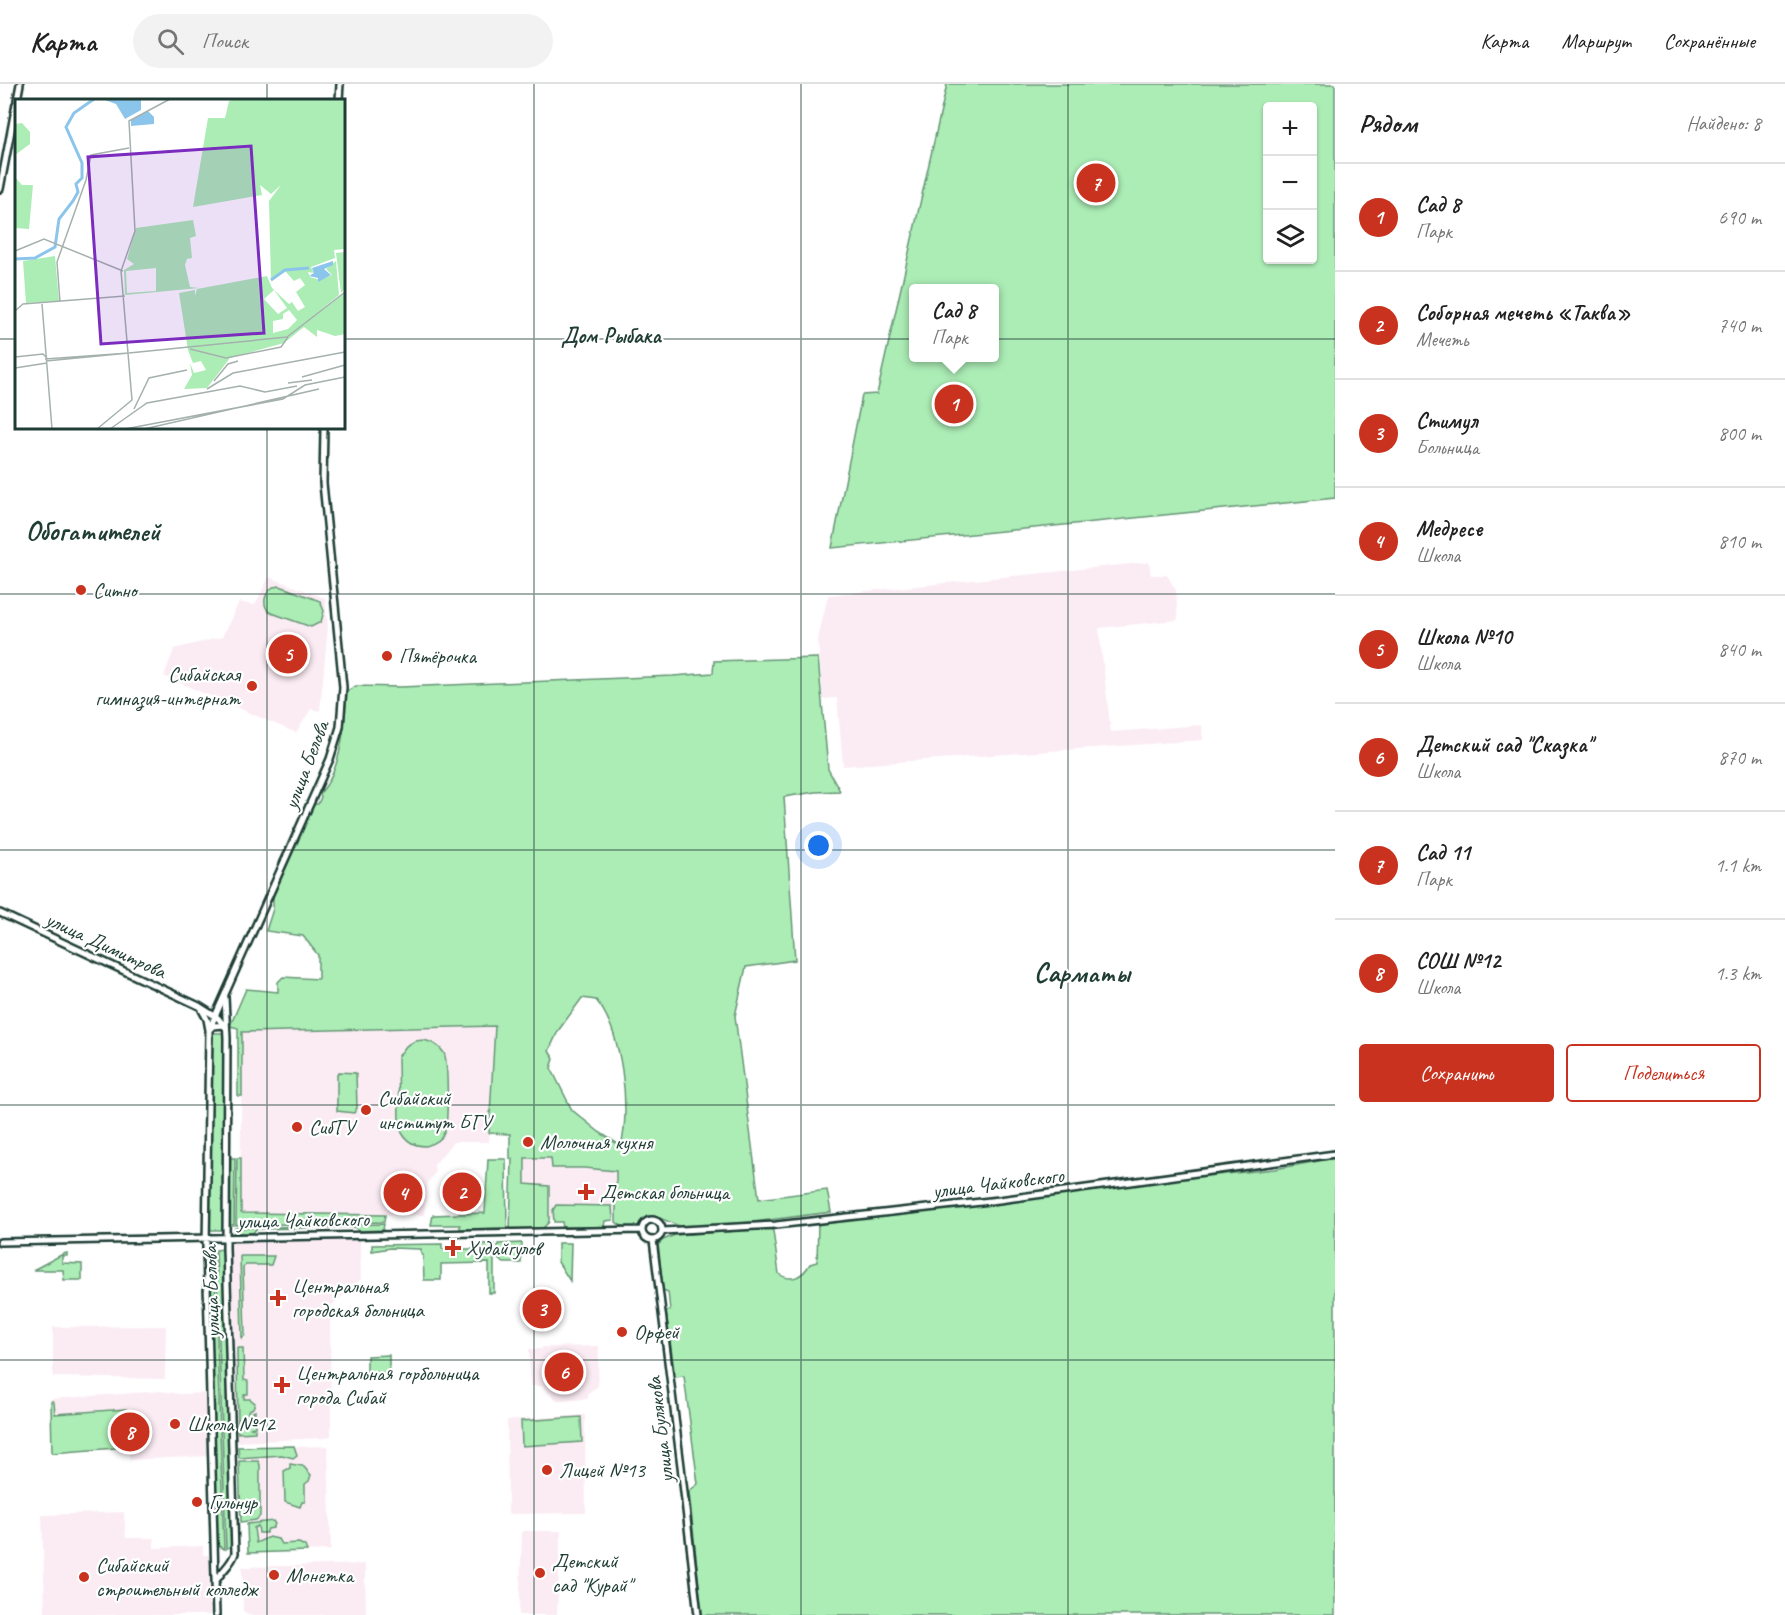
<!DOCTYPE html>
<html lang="ru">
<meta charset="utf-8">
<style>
body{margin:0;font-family:Caveat,sans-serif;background:#f2f2f2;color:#222}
.controls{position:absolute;right:18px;top:18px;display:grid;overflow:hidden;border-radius:6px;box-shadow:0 2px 4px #0004}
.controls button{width:54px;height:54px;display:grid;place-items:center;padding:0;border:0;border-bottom:2px solid #e0e0e0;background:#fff;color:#222;font:30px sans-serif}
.you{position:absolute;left:819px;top:762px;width:21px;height:21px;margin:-15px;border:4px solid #fff;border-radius:50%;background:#1a73e8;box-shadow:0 0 0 9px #1a73e833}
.badge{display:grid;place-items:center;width:39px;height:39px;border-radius:50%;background:#c8321e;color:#fff;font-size:20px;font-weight:700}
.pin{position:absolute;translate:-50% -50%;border:3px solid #fff;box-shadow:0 2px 6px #0006}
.popup{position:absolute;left:909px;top:200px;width:90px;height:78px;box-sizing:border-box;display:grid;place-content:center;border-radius:6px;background:#fff;filter:drop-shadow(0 2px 4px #0005);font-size:20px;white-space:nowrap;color:#767676}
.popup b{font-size:22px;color:#222}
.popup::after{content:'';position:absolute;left:50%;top:100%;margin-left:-12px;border:12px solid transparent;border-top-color:#fff}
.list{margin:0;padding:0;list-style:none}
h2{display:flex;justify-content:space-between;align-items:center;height:78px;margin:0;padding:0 24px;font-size:26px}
h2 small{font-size:20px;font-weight:400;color:#767676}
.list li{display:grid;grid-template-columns:39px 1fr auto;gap:18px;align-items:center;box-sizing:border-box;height:108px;padding:0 24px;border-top:2px solid #e0e0e0}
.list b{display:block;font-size:22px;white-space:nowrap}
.list p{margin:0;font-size:20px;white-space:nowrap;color:#767676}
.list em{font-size:20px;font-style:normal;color:#767676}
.actions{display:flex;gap:12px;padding:18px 24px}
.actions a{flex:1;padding:14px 0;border:2px solid #c8321e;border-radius:6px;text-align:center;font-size:21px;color:#c8321e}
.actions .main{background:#c8321e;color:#fff}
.icon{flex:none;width:33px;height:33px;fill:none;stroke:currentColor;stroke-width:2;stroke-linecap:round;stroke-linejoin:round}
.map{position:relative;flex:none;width:1335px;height:1531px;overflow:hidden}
header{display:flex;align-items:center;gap:36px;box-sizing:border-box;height:84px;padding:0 30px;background:#fff;border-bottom:2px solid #e0e0e0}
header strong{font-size:28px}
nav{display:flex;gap:33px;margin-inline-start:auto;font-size:21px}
.search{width:420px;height:54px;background:#f2f2f2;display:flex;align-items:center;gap:15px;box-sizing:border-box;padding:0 21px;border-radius:33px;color:#767676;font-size:22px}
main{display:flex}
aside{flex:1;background:#fff}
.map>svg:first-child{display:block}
.built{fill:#fbecf4}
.green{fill:#acedb6;stroke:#669575;stroke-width:1.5;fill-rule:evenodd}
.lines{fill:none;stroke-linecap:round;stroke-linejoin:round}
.secondary-casing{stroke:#1f3d34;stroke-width:10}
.secondary{stroke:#fff;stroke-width:5}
.grid{fill:none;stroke:#1f3d34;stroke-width:1.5;stroke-opacity:0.55}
.poi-dot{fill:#c8321e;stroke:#fff;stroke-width:2}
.labels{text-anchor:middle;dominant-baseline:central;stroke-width:4.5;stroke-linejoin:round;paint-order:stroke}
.poi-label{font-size:21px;fill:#1f3d34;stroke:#fff;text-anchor:start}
.street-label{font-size:21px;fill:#1f3d34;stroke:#fff}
.neighbourhood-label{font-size:22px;font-weight:bold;fill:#1f3d34;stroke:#fff}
.district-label{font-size:27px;font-weight:bold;fill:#1f3d34;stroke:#fff}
.inset-river{fill:none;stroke:#8cc5eb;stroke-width:3}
.inset-road{fill:none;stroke:#a5b1ae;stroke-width:1.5}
.view{fill:#7b2cbf;fill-opacity:0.15;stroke:#7b2cbf;stroke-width:3}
.inset-edge{fill:none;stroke:#1f3d34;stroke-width:3}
</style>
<header>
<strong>Карта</strong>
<div class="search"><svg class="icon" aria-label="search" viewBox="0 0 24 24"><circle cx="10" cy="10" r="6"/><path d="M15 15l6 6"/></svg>Поиск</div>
<nav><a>Карта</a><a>Маршрут</a><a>Сохранённые</a></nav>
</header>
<main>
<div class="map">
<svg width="1335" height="1531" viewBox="0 0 1335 1531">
<rect width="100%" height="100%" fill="#fff"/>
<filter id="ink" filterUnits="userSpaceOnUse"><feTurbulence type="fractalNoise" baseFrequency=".0167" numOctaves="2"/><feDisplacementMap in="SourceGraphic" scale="12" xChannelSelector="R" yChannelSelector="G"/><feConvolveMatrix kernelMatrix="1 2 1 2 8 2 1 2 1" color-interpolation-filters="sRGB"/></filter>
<g filter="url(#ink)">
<path class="built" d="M 1149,478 L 1151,491 L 1167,491 L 1176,506 L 1178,536 L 1099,544 L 1111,648 L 1202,641 L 1203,656 L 843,682 L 837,614 L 823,615 L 818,555 L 828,511 Z
M 269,493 L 325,514 L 328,543 L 320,627 L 311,625 L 296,649 L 164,592 L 174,565 L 222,553 L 239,518 L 255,521 Z
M 495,942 L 489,1058 L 453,1058 L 434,1081 L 435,1089 L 428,1098 L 424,1131 L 240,1129 L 242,948 Z
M 624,1073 L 637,1133 L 512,1136 L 512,1075 Z
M 360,1156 L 361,1195 L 330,1223 L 331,1352 L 326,1354 L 235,1358 L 228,1173 L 230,1162 L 233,1158 Z
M 166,1242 L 165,1295 L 53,1293 L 53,1243 Z
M 599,1262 L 598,1302 L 588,1309 L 588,1315 L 558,1317 L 542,1302 L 530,1302 L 529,1265 L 542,1265 L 542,1263 Z
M 161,1307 L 179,1310 L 207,1309 L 209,1372 L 129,1376 L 129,1364 L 52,1369 L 50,1315 Z
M 585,1331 L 586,1429 L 508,1430 L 507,1336 Z
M 328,1362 L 331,1466 L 248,1469 L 245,1364 Z
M 124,1428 L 126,1454 L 154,1454 L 154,1464 L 203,1462 L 203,1471 L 209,1471 L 211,1531 L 45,1531 L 42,1431 Z
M 522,1447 L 561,1447 L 557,1531 L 519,1531 Z
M 365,1480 L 366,1531 L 246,1531 L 246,1528 L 243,1528 L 242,1483 Z"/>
<path class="green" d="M 947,0 L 1335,0 L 1335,414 L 832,464 L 862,311 L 877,310 ZM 1268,22 L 1312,22 L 1312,176 L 1268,176 ZM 914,204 L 994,204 L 994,274 L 914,274 Z
M 280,502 L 320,517 L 324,527 L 321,538 L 311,543 L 269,528 C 262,520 264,510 273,503 Z
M 818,574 L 828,685 L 840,707 L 815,708 L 784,713 L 795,876 L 746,883 L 735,932 L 759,1115 L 827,1106 L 831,1128 L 753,1138 L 684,1143 C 671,1141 661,1131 647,1132 C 645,1135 644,1139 641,1141 C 634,1146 621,1143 616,1138 L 616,1087 L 584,1084 L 552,1084 L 551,1074 L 525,1074 L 525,1100 L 549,1102 L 549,1138 L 543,1144 L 510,1145 L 512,1075 L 510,1075 L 510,1050 L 489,1049 L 495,942 L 242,948 L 242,1012 L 238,1012 L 238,944 L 230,942 L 246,905 L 278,908 L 278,898 L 283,893 L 318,895 L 318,871 L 303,852 L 266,847 L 273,825 L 273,810 L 314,720 L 318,720 L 321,713 L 320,709 C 342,687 345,637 347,607 L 356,602 L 400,603 L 673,592 L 713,589 L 714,577 ZM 582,914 L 596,916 C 622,947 631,1024 621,1062 L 599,1048 L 572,1026 L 551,984 L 554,975 L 549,967 L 558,947 Z
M 211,949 L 225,949 L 223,1146 L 210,1146 Z
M 424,956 C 432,958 439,961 444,969 C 448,977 449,1040 444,1049 C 441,1057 434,1060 426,1062 C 411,1062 402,1054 399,1040 L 398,973 L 406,962 L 415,957 Z
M 339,988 L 356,989 L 357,1024 L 354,1029 L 337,1027 L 337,990 Z
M 230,1074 L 235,1074 L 234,1141 L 228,1141 Z
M 237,1074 L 241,1074 L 241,1129 L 385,1131 L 384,1138 L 309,1140 L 308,1136 L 301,1136 L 301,1140 L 236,1141 Z
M 1335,1074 L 1335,1531 L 702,1531 L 689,1407 L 698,1400 L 684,1292 L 675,1293 L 666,1228 L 670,1226 L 668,1208 L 663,1206 L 658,1161 L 663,1156 L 675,1151 L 770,1145 L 773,1147 L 779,1190 C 792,1199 803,1192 810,1180 L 817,1178 L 818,1139 L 1007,1118 L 1167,1096 L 1275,1085 Z
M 488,1075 L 506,1075 L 507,1144 L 460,1145 L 460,1141 L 431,1141 L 433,1131 L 485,1129 Z
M 556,1121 L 612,1122 L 613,1136 L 605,1137 L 604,1143 L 563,1143 L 562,1138 L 554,1138 L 553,1126 Z
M 384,1140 L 383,1146 L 358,1147 L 356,1143 L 256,1145 L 253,1149 L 234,1149 L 235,1144 Z
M 522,1159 L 521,1179 L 504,1179 L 498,1175 L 498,1160 Z
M 558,1159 L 571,1159 L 570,1197 L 558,1178 Z
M 442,1160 L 442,1165 L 447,1165 L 447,1168 L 459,1168 L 460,1165 L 480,1165 L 480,1160 L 494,1160 L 494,1209 L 489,1209 L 489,1179 L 441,1180 L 441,1196 L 424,1196 L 423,1171 L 421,1170 L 421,1165 L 390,1164 L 372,1167 L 372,1161 Z
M 223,1165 L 233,1460 L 226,1465 L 216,1166 Z
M 208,1166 L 214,1166 L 224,1465 L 217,1461 Z
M 67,1169 L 67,1172 L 62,1172 L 62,1179 L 82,1180 L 82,1196 L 64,1196 L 63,1186 L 33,1186 L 63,1170 Z
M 240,1172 L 274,1172 L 271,1181 L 246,1181 L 243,1183 L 245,1251 L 242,1254 Z
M 237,1264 L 243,1264 L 244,1296 L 248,1297 L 248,1310 L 244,1311 L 244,1315 L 250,1315 L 255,1319 L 253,1324 L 248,1327 L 248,1337 L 251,1336 L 251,1329 L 255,1327 L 255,1343 L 250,1344 L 255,1345 L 255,1348 L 238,1349 Z
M 389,1271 L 389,1289 L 367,1288 L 367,1272 Z
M 52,1317 L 54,1318 L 55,1330 L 126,1325 L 128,1363 L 52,1369 L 51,1318 Z
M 581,1333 L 582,1358 L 522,1362 L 521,1337 Z
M 294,1362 L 297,1371 L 293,1374 L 282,1371 L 239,1374 L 238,1363 Z
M 239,1377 L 258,1377 L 260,1381 L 260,1432 L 256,1436 L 241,1438 Z
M 290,1380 L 303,1382 L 311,1391 L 309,1397 L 305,1400 L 305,1418 L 302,1418 L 300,1423 L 285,1418 L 284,1387 L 290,1384 Z
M 273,1437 L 275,1440 L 273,1444 L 268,1445 L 266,1449 L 259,1449 L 258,1442 L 254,1444 L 256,1459 L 269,1453 L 278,1455 L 281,1460 L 299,1459 L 305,1462 L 307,1467 L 248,1469 L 247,1440 Z"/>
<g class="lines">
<g class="secondary-casing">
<path id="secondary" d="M 17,16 L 20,0
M 339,16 L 340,0
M 0,105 L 16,20
M 0,829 L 199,922 L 218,934 L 225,943
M 202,926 L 207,935 L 209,946 L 213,942 L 225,941
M642 1146a10 10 0 1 1 20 0a10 10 0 1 1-20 0Z
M 663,1147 L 776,1141 L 999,1116 L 1335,1070
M 653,1156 L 681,1382 L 698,1531
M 0,1158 L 642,1146
M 216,1497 C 222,1486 232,1480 235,1469 L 226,1164 L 227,954 L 225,913
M 216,1531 L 206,1164 L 209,946 L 330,675 L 340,643 L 343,603 L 323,399 L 324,344"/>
</g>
<use href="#secondary" class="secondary"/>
</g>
</g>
<path class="grid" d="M 267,0 L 267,16M 534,0 L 534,1531M 801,0 L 801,1531M 1068,0 L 1068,1531M 0,255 L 16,255M 344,255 L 1335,255M 267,344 L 267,1531M 0,510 L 1335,510M 0,766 L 1335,766M 0,1021 L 1335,1021M 0,1276 L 1335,1276"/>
<g class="poi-dot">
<circle cx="81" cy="506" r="6"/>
<circle cx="387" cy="572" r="6"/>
<circle cx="252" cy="602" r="6"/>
<circle cx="366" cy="1026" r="6"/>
<circle cx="297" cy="1043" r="6"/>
<circle cx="528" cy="1058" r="6"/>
<path d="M583 1099h6v6h6v6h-6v6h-6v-6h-6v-6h6z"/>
<path d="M450 1155h6v6h6v6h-6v6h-6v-6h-6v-6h6z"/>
<path d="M275 1205h6v6h6v6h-6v6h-6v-6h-6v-6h6z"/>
<circle cx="622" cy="1248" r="6"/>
<path d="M279 1292h6v6h6v6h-6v6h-6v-6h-6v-6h6z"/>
<circle cx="175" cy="1340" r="6"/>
<circle cx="547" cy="1386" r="6"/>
<circle cx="197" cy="1418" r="6"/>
<circle cx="540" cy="1489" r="6"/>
<circle cx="274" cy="1491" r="6"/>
<circle cx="84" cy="1493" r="6"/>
</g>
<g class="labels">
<g class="poi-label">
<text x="93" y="506">Ситно</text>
<text x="399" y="572">Пятёрочка</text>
<text x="240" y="590" text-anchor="end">Сибайская<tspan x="240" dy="24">гимназия-интернат</tspan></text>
<text x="378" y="1014">Сибайский<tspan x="378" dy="24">институт БГУ</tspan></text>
<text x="309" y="1043">СибГУ</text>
<text x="540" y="1058">Молочная кухня</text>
<text x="600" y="1108">Детская больница</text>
<text x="466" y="1164">Худайгулов</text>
<text x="292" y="1202">Центральная<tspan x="292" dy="24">городская больница</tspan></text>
<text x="634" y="1248">Орфей</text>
<text x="296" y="1289">Центральная горбольница<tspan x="296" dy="24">города Сибай</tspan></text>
<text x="187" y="1340">Школа №12</text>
<text x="559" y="1386">Лицей №13</text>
<text x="209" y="1418">Гульнур</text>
<text x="552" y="1477">Детский<tspan x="552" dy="24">сад "Курай"</tspan></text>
<text x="96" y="1481">Сибайский<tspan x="96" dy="24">строительный колледж</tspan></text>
<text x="286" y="1491">Монетка</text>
</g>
<g class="street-label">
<text transform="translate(306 681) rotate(-69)">улица Белова</text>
<text transform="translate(106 861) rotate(25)">улица Димитрова</text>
<text transform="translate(998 1099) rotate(-7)">улица Чайковского</text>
<text transform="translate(303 1136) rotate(-1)">улица Чайковского</text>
<text transform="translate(211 1208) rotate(-92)">улица Белова</text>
<text transform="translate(660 1346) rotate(-97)">улица Булякова</text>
</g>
<g class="neighbourhood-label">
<text x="611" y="252">Дом Рыбака</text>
</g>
<g class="district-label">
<text x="93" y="447">Обогатителей</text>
<text x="1082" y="889">Сарматы</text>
</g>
</g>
<g transform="translate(15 15)">
<rect width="330" height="330" fill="#fff"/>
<path d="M 220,0 L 330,0 L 330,150 L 319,151 L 320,159 L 296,168 L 299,174 L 293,173 L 295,178 L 305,181 L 317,176 L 311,170 L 321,162 L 324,196 L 296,219 L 330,193 L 330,235 L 320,237 L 302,231 L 302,238 L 289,228 L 269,244 L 215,259 L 192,289 L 169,290 L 177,276 L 175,264 L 179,274 L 191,271 L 186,262 L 178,264 L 173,251 L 164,194 L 180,191 L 180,197 L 182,190 L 252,177 L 257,189 L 274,205 L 277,203 L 283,212 L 290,208 L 281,193 L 290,186 L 285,179 L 279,182 L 270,172 L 256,182 L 254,102 L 266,86 L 256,95 L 245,86 L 247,96 L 178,108 L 193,19 L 210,19 L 214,2 ZM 259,191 L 272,209 L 263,215 L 249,200 ZM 274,211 L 282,221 L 273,230 L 258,234 L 258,222 L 268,220 L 268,215 ZM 7,24 L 15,33 L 15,45 L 0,56 L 0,25 ZM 0,78 L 7,86 L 18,86 L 14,130 L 0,129 ZM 178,121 L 181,137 L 175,139 L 177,159 L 172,160 L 170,166 L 175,188 L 184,189 L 110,196 L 109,171 L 119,165 L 112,160 L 121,129 ZM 141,169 L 141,192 L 112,194 L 111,172 ZM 330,153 L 330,190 L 326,194 L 321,154 ZM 40,157 L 44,202 L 11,204 L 8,162 Z" fill="#acedb6" fill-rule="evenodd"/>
<path d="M 126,0 L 126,11 L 110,20 L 101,5 L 90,1 ZM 133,12 L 139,18 L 139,25 L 116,27 L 116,21 ZM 318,162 L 318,166 L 309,170 L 316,176 L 303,183 L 303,179 L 294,177 L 299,174 L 297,169 Z" fill="#8cc5eb"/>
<path class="inset-river" d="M 0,160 L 20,159 L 40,148 L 44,120 L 58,102 L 63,93 L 61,85 L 67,79 L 67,64 L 51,28 L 59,14 L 79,0M 256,181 L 270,171 L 294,169"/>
<path class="inset-road" d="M 0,152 L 29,140 L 108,172M 45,203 L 42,163 L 71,81 L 76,56 L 114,49M 27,205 L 37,330M 0,212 L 8,205 L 110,197M 175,250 L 211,259 L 266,248 L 273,238M 114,254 L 272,238 L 330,193M 0,258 L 28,255 L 32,259M 30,260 L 114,254M 31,262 L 114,254M 0,269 L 32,264M 287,278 L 330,266M 199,282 L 213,265 L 223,262M 273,284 L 297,281M 192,290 L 218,274 L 330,253M 119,310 L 134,279 L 172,271M 82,330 L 117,301 L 106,172 L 120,132 L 114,22 L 155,0M 95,330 L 132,304 L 225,287 L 250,293 L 282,287M 110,330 L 268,300 L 290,286 L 330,278M 129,330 L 304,290"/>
<path class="view" d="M 236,47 L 249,234 L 86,245 L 73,58 Z"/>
<rect width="330" height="330" class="inset-edge"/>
</g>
</svg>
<div class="controls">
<button>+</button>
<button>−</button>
<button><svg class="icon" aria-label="layers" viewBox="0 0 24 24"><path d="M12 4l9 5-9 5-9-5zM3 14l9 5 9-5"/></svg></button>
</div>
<div class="you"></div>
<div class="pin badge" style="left:954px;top:320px">1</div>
<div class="popup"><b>Сад 8</b>Парк</div>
<div class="pin badge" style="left:462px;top:1108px">2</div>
<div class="pin badge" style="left:542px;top:1225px">3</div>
<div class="pin badge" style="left:403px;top:1109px">4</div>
<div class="pin badge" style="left:288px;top:570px">5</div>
<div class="pin badge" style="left:564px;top:1288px">6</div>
<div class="pin badge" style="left:1096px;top:99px">7</div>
<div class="pin badge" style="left:130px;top:1348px">8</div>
</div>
<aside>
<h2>Рядом<small>Найдено: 8</small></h2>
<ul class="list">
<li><span class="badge">1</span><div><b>Сад 8</b><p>Парк</p></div><em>690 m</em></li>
<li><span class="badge">2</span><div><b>Соборная мечеть «Таква»</b><p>Мечеть</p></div><em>740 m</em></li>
<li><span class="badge">3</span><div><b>Стимул</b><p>Больница</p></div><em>800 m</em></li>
<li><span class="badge">4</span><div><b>Медресе</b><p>Школа</p></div><em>810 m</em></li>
<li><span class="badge">5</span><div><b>Школа №10</b><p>Школа</p></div><em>840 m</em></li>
<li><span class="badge">6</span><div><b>Детский сад &quot;Сказка&quot;</b><p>Школа</p></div><em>870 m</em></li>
<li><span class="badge">7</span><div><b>Сад 11</b><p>Парк</p></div><em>1.1 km</em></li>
<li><span class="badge">8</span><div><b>СОШ №12</b><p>Школа</p></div><em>1.3 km</em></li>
</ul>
<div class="actions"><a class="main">Сохранить</a><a>Поделиться</a></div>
</aside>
</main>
